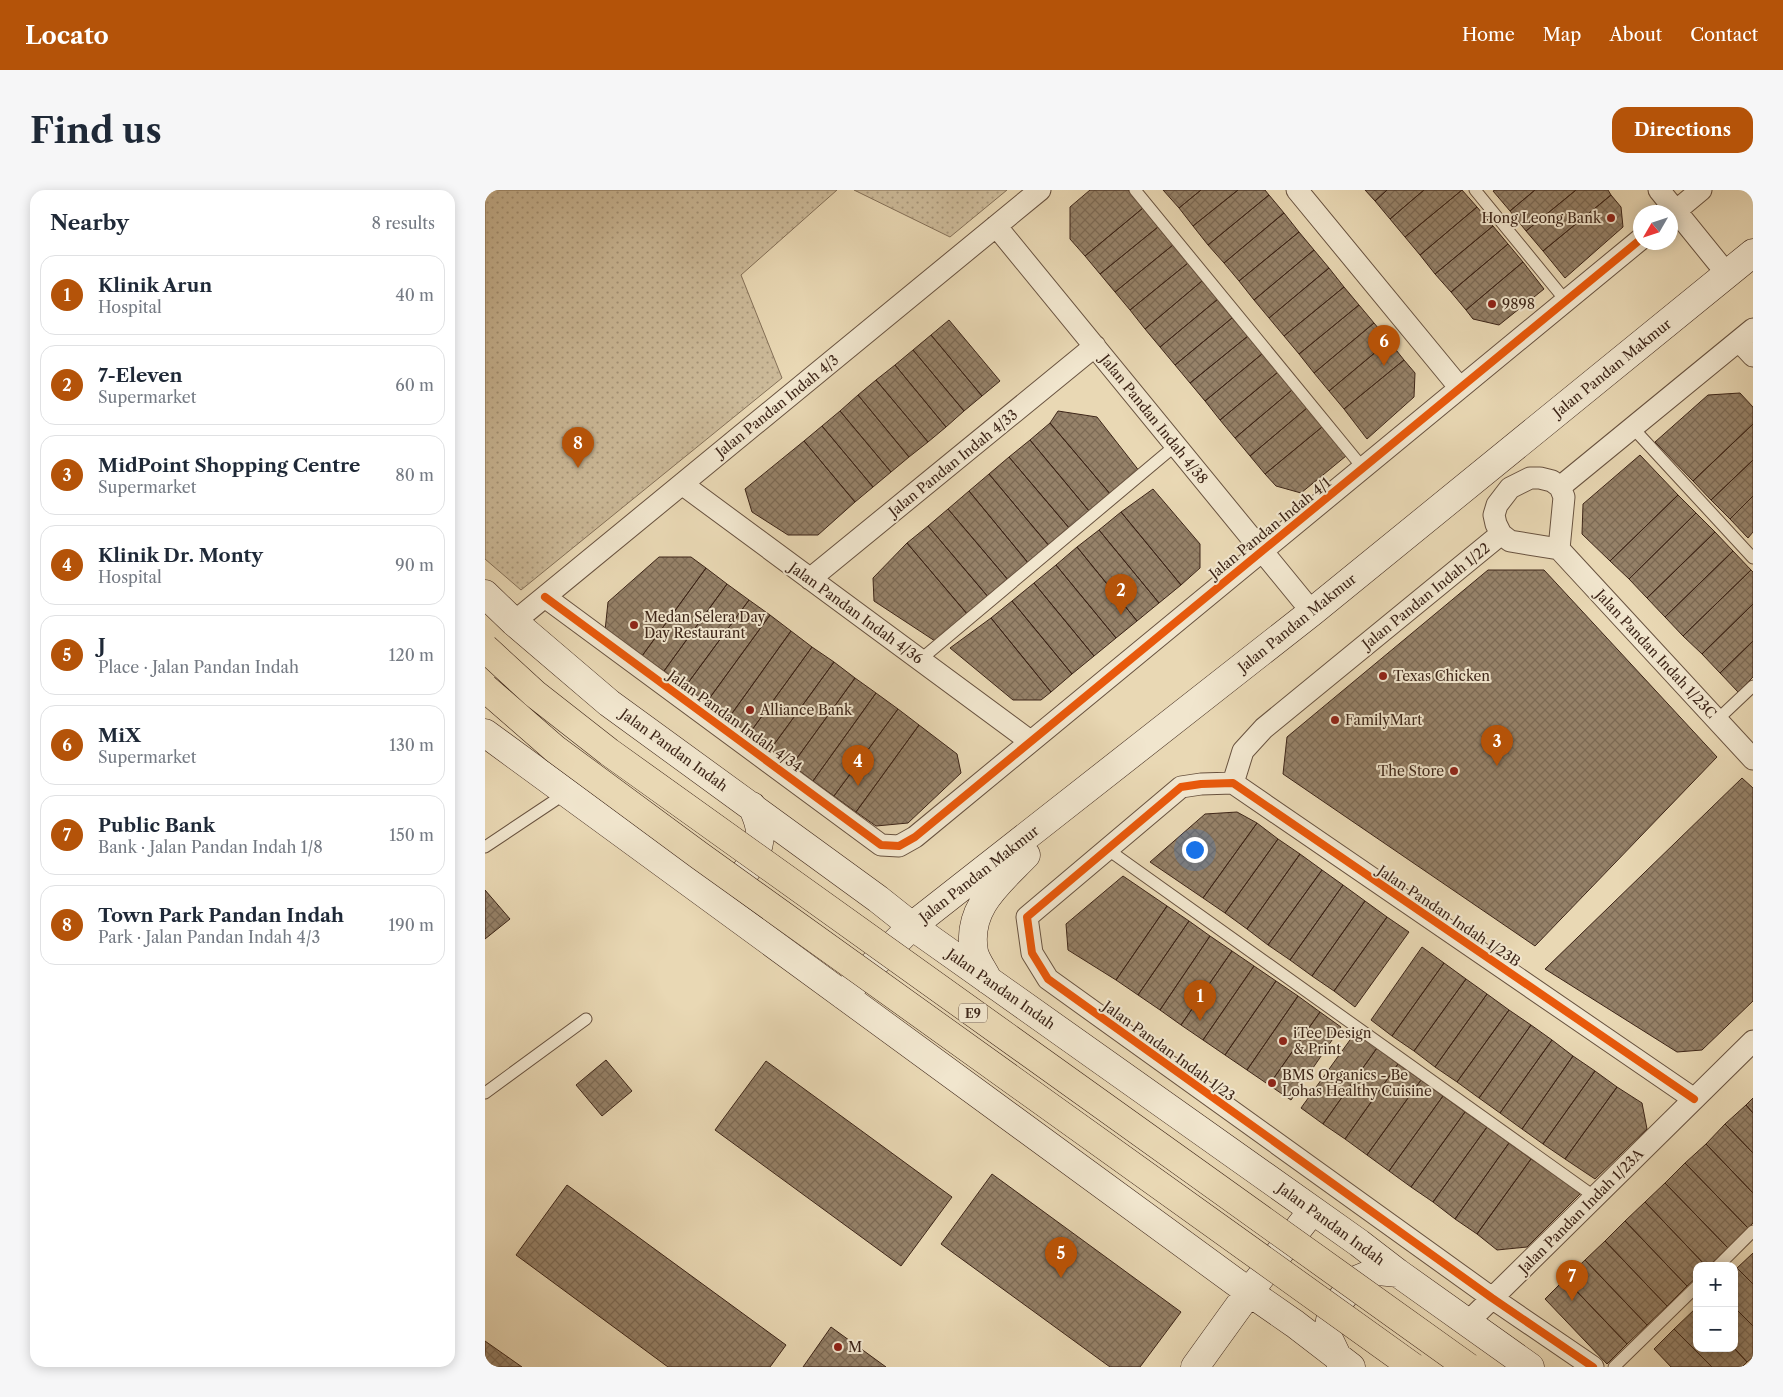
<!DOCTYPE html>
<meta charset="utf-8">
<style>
body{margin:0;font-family:"Libre Caslon Text",serif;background:#f6f6f7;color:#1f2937}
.controls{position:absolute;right:15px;bottom:15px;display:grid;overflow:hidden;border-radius:10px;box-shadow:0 2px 12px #0003}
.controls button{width:45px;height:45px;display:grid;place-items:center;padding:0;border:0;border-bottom:1px solid #e0e1e3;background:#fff;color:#1f2937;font:25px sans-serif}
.compass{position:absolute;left:1148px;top:15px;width:45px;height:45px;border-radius:50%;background:#fff;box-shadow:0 2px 12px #0003;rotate:231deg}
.you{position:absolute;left:709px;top:659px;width:18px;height:18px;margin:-12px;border:4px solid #fff;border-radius:50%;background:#1a73e8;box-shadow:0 0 0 8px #1a73e833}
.badge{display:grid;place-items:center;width:32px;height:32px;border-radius:50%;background:#b45309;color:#fff;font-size:16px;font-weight:700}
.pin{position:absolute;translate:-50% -41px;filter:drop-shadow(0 1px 2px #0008)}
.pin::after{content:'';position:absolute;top:26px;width:18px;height:15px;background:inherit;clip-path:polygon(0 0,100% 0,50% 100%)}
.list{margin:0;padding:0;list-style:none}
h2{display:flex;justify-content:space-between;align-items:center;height:65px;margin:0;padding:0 20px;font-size:21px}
h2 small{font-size:16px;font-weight:400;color:#747a83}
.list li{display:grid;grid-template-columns:32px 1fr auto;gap:15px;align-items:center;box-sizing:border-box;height:80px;margin:0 10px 10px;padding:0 10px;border:1px solid #e0e1e3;border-radius:15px}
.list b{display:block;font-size:19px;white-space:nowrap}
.list p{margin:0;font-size:16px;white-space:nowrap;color:#747a83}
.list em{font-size:16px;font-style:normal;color:#747a83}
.map{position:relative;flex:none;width:1268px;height:1177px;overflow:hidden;border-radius:15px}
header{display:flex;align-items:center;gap:30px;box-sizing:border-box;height:70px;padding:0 25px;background:#b45309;color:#fff}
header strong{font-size:24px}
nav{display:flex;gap:28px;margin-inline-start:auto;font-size:18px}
.intro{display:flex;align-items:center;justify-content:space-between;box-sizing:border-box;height:120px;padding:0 30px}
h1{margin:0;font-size:35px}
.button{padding:12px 22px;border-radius:15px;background:#b45309;color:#fff;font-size:18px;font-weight:700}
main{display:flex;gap:30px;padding:0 30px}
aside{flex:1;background:#fff;border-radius:15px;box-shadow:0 2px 12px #0003}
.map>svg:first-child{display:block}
.park{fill:url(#park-dots);stroke:#847058}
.building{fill:url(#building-cross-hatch);stroke:#3d2518}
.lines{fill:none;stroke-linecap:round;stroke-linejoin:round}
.lane-casing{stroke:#68523f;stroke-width:13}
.street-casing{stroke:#68523f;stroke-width:23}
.secondary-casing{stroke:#3d2518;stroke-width:29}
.lane{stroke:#f1e6ce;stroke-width:11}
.street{stroke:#f1e6ce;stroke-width:21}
.secondary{stroke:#f1e6ce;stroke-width:28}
.highway-bridge-casing{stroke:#3d2518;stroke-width:29;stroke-linecap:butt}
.highway-bridge{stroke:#e9d8b4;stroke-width:28}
.cycleway-casing{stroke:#f1e6ce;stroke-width:11}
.cycleway{stroke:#e8590c;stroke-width:8}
.poi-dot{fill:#8f2418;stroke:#f1e6ce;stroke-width:2}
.labels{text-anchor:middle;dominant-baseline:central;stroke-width:4;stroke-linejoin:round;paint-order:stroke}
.shield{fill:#f1e6ce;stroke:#735f4f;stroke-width:1}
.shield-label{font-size:12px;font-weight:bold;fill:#3d2518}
.poi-label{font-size:14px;fill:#3d2518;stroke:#f1e6ce;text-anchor:start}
.street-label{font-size:14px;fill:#3d2518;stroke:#f1e6ce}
</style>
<header>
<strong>Locato</strong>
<nav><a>Home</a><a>Map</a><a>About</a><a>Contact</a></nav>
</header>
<div class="intro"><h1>Find us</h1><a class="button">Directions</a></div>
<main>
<aside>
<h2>Nearby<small>8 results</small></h2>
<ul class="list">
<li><span class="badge">1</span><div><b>Klinik Arun</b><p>Hospital</p></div><em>40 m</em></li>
<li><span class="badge">2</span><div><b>7-Eleven</b><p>Supermarket</p></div><em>60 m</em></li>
<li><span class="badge">3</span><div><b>MidPoint Shopping Centre</b><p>Supermarket</p></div><em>80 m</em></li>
<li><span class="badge">4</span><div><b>Klinik Dr. Monty</b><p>Hospital</p></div><em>90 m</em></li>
<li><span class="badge">5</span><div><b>J</b><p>Place · Jalan Pandan Indah</p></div><em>120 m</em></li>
<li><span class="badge">6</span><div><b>MiX</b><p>Supermarket</p></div><em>130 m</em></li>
<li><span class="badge">7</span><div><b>Public Bank</b><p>Bank · Jalan Pandan Indah 1/8</p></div><em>150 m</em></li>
<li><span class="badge">8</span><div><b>Town Park Pandan Indah</b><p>Park · Jalan Pandan Indah 4/3</p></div><em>190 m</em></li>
</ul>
</aside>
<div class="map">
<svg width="1268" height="1177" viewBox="0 0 1268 1177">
<defs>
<pattern id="park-dots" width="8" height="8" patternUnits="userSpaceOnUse" patternTransform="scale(1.25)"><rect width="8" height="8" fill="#ccba99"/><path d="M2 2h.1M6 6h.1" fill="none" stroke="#a7977c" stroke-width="1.8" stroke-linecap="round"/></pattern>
<pattern id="building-cross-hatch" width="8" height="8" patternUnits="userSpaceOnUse" patternTransform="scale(1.25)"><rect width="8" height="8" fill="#968269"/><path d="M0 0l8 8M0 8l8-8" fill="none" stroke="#7c6a55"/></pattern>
</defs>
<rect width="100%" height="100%" fill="#e9d8b4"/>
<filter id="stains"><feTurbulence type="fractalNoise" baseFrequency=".004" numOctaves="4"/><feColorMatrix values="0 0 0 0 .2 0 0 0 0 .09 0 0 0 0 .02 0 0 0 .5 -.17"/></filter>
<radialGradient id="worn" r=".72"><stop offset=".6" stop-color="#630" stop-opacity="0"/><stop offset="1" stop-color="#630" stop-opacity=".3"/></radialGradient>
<path class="park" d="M 0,0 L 352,0 L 256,85 L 297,188 L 36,400 L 0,369 Z
M 369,0 L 522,0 L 465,47 Z"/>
<path class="building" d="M 605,0 L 643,0 L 658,18 L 600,66 L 585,49 L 585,17 Z
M 678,0 L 716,0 L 694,18 Z
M 716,0 L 753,0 L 708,36 L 694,18 Z
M 753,0 L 780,0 L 784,5 L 723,55 L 708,36 Z
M 880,0 L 902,0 L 890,11 Z
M 902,0 L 939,0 L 905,29 L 890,11 Z
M 939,0 L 977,0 L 920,47 L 905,29 Z
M 977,0 L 992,17 L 935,65 L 920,47 Z
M 1010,0 L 1050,0 L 1025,21 L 1008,1 Z
M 1050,0 L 1091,0 L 1041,41 L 1025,21 Z
M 1091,0 L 1123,0 L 1126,5 L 1058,61 L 1041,41 Z
M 784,5 L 799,23 L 739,73 L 723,55 Z
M 1126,5 L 1136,17 L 1138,37 L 1080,88 L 1058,61 Z
M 992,17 L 1008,36 L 950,84 L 935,65 Z
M 658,18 L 673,37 L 615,84 L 600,66 Z
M 799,23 L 814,42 L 754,91 L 739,73 Z
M 1008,36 L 1023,54 L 966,102 L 950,84 Z
M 673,37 L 688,55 L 630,102 L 615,84 Z
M 814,42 L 829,60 L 769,110 L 754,91 Z
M 1023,54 L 1038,72 L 981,120 L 966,102 Z
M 688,55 L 703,73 L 645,120 L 630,102 Z
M 829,60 L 844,78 L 784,128 L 769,110 Z
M 1038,72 L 1059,99 L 1014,135 L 988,129 L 981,120 Z
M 703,73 L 717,91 L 660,139 L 645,120 Z
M 844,78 L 859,97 L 799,146 L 784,128 Z
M 717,91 L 733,109 L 675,157 L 660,139 Z
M 859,97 L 874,115 L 814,164 L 799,146 Z
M 733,109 L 747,128 L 690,175 L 675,157 Z
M 874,115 L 889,133 L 829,183 L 814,164 Z
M 747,128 L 763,146 L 705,193 L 690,175 Z
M 464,130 L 515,191 L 497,206 L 446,145 Z
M 889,133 L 904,151 L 844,201 L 829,183 Z
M 446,145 L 497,206 L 479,221 L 428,160 Z
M 763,146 L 777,164 L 720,211 L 705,193 Z
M 904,151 L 919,170 L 859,219 L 844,201 Z
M 428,160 L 479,221 L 461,237 L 410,175 Z
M 777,164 L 793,182 L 735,230 L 720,211 Z
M 919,170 L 930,183 L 929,207 L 882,249 L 859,219 Z
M 410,175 L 461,237 L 443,252 L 391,190 Z
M 793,182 L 807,200 L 750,248 L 735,230 Z
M 391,190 L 443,252 L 424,267 L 373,205 Z
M 807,200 L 822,218 L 765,266 L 750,248 Z
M 1255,203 L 1268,217 L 1268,234 L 1208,291 L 1170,252 L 1223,205 Z
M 373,205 L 424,267 L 406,282 L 355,221 Z
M 822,218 L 837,237 L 780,284 L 765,266 Z
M 355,221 L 406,282 L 388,297 L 337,236 Z
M 573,221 L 612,227 L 655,282 L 626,305 L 565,233 Z
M 565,233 L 626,305 L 605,322 L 545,250 Z
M 1268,234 L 1268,270 L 1226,310 L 1208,291 Z
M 337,236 L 388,297 L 370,312 L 319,251 Z
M 837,237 L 861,266 L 816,303 L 791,296 L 780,284 Z
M 545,250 L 605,322 L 585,339 L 524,267 Z
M 319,251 L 370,312 L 333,345 L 303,345 L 267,322 L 260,299 Z
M 1155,265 L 1193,305 L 1125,371 L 1097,344 L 1098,314 Z
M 524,267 L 585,339 L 565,357 L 504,284 Z
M 1268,270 L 1268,306 L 1245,329 L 1226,310 Z
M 504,284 L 565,357 L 544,374 L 484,301 Z
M 668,299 L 715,354 L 715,378 L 696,395 L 636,322 Z
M 484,301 L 544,374 L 524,391 L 463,319 Z
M 1193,305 L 1211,323 L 1144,389 L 1125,371 Z
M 1268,306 L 1268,342 L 1263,348 L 1245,329 Z
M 463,319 L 524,391 L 504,408 L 443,336 Z
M 636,322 L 696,395 L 674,413 L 614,340 Z
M 1211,323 L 1230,342 L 1162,408 L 1144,389 Z
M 443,336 L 504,408 L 483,425 L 422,353 Z
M 614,340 L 674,413 L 652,431 L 592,357 Z
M 1230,342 L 1248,361 L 1180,427 L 1162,408 Z
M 422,353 L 483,425 L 450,451 L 389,411 L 388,388 Z
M 592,357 L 652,431 L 631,448 L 571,375 Z
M 1248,361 L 1266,380 L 1198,446 L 1180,427 Z
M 174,367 L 206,367 L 221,378 L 157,466 L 120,441 L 123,412 Z
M 571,375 L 631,448 L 609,466 L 549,393 Z
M 221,378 L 242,394 L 179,481 L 157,466 Z
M 1003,380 L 1059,380 L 1232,567 L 1050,756 L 798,584 L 802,547 Z
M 1266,380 L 1268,382 L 1268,414 L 1217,464 L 1198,446 Z
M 549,393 L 609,466 L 587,484 L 527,411 Z
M 242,394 L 264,410 L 200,497 L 179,481 Z
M 264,410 L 285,425 L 221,513 L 200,497 Z
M 527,411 L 587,484 L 566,502 L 506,428 Z
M 1268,414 L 1268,451 L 1235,483 L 1217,464 Z
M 285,425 L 306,441 L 243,529 L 221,513 Z
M 506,428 L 566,502 L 556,510 L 528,510 L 465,458 Z
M 306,441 L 327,457 L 264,544 L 243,529 Z
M 1268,451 L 1268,487 L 1253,502 L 1235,483 Z
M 327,457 L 349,472 L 285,560 L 264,544 Z
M 349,472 L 370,488 L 307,575 L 285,560 Z
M 370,488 L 391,503 L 328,591 L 307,575 Z
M 391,503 L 413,519 L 349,606 L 328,591 Z
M 413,519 L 434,535 L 371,622 L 349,606 Z
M 434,535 L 472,564 L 476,583 L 423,633 L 391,636 L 371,622 Z
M 1257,588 L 1268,598 L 1268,811 L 1217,860 L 1192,862 L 1060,779 Z
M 752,622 L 772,633 L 718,708 L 665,672 L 720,624 Z
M 772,633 L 793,649 L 740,723 L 718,708 Z
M 793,649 L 815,664 L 762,739 L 740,723 Z
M 815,664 L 837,680 L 783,755 L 762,739 Z
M 837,680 L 858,695 L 805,770 L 783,755 Z
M 638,686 L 682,716 L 631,790 L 583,760 L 581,734 Z
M 858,695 L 880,711 L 827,786 L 805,770 Z
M 0,700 L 25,729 L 0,749 Z
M 880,711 L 902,727 L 849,801 L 827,786 Z
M 682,716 L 704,731 L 653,805 L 631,790 Z
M 902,727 L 924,742 L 870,817 L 849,801 Z
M 704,731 L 725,746 L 675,820 L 653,805 Z
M 725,746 L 747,761 L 696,835 L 675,820 Z
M 937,757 L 959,773 L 907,846 L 886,830 Z
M 747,761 L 769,776 L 718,850 L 696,835 Z
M 959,773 L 981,789 L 929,861 L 907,846 Z
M 769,776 L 791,791 L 740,865 L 718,850 Z
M 981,789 L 1002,804 L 950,877 L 929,861 Z
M 791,791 L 813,806 L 762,880 L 740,865 Z
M 1002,804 L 1024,820 L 972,892 L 950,877 Z
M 813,806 L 835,822 L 784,895 L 762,880 Z
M 1024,820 L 1046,835 L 994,908 L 972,892 Z
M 835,822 L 856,837 L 806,910 L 784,895 Z
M 1046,835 L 1067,850 L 1015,923 L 994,908 Z
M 870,843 L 892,858 L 838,934 L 816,918 Z
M 1067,850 L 1088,866 L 1037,939 L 1015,923 Z
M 892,858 L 913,874 L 860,949 L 838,934 Z
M 1088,866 L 1110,881 L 1058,954 L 1037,939 Z
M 121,870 L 147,901 L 117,926 L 91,895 Z
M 281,871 L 467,1007 L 416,1076 L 230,940 Z
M 913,874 L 936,890 L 882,965 L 860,949 Z
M 1110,881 L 1132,897 L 1080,969 L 1058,954 Z
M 936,890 L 958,906 L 904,981 L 882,965 Z
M 1132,897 L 1157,913 L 1162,939 L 1110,989 L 1080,969 Z
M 958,906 L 980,922 L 926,997 L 904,981 Z
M 1268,908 L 1268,923 L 1261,915 Z
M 1261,915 L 1268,923 L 1268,963 L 1240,934 Z
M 980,922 L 1002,937 L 948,1012 L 926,997 Z
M 1240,934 L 1268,963 L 1268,1003 L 1221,954 Z
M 1002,937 L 1024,953 L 970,1029 L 948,1012 Z
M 1024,953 L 1046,969 L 992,1044 L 970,1029 Z
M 1221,954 L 1268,1003 L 1268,1033 L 1263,1038 L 1200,973 Z
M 1046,969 L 1097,1002 L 1042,1057 L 1012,1060 L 992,1044 Z
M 1200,973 L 1263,1038 L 1243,1058 L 1180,993 Z
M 507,984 L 696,1122 L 655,1177 L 625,1177 L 456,1054 Z
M 1180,993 L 1243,1058 L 1224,1076 L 1221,1076 L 1160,1012 Z
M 82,995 L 301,1155 L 285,1177 L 183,1177 L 31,1065 Z
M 1160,1012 L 1221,1076 L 1212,1076 L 1212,1087 L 1202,1096 L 1140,1031 Z
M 1140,1031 L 1202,1096 L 1182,1116 L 1120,1051 Z
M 1120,1051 L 1182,1116 L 1162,1135 L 1100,1070 Z
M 1268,1063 L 1268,1094 L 1252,1078 Z
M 1100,1070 L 1162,1135 L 1142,1154 L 1080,1089 Z
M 1252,1078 L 1268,1094 L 1268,1136 L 1249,1117 L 1249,1081 Z
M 1080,1089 L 1142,1154 L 1122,1174 L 1060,1109 Z
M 1249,1117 L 1268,1136 L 1268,1167 L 1262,1172 L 1249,1158 Z
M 1211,1118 L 1212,1158 L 1249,1158 L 1262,1172 L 1257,1177 L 1227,1177 L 1189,1139 Z
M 346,1137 L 401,1177 L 318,1177 Z
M 1189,1139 L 1227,1177 L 1186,1177 L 1169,1159 Z
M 0,1151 L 37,1177 L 0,1177 Z"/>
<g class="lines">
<g class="lane-casing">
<path id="lane" d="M 650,0 L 878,278
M 990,0 L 1081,111
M 1147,237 L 1268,368
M 435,470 L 691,255
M 1232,530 L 1268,496
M 0,657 L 81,603
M 622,659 L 1110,1007
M 0,903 L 101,829
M 1233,1076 L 1268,1041
M 1129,1177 L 1212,1096"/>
</g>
<g class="street-casing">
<path id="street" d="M 812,0 L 975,198
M 1174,0 L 1242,84
M 1186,25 L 1216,0
M 511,36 L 827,422
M 1254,151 L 1268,166
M 197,294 L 545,551
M 1075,297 L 1067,291 L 1055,288 L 1045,288 L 1025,298 L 1012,315 L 1009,325 L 1011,334 L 1016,344 L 1025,351 L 1074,359 L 1268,569
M 1075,297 L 1268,139
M 1074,359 L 1079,307 L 1075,297
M 325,389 L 610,156
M 60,407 L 396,655 L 414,656 L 430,647 L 1156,49
M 29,432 L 555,0
M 748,593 L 758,561 L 779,538 L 1016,344
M 983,1132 L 1268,851
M 1108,1177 L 1007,1108 L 563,789 L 547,763 L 542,727 L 696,597 L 716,594 L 748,593 L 1209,909"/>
</g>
<g class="secondary-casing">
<path id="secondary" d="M 0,404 L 29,432 L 124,513 L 393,709 L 427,736 L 874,1053 L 913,1083 L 1045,1177
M 0,543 L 764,1102 L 810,1134 L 866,1177
M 227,698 C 236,697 245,695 253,689 C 266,679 275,659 275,643 C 275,633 271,625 267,616
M 503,790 C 499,781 491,771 489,762 C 481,718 514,693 541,665
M 358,805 L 427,736 L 827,422 L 1268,63
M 853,1168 L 842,1145 L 847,1121 L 871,1090 L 893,1081 L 913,1083
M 710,1177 L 764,1102 L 827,1021"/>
</g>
<use href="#lane" class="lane"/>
<use href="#street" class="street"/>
<use href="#secondary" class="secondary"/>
<g class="highway-bridge-casing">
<path id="highway-bridge" d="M 0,458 L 50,504 L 124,562 L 983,1177
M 0,498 L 70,559 L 215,666 L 928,1177"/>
</g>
<use href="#highway-bridge" class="highway-bridge"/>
<g class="cycleway-casing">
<path id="cycleway" d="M 60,407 L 396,655 L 414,656 L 430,647 L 1156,49
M 1108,1177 L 1007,1108 L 563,789 L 547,763 L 542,727 L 696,597 L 716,594 L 748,593 L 1209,909"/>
</g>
<use href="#cycleway" class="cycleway"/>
</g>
<g class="poi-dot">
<circle cx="1126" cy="28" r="5"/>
<circle cx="1007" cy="114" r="5"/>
<circle cx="149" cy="435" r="5"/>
<circle cx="898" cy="486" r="5"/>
<circle cx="265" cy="520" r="5"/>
<circle cx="850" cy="530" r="5"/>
<circle cx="969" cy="581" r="5"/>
<circle cx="798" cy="851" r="5"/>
<circle cx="787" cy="893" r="5"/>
<circle cx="353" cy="1157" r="5"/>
</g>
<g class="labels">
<rect class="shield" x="474" y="813.5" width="28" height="19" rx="4"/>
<g class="shield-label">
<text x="488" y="823">E9</text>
</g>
<g class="poi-label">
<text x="1116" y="28" text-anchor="end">Hong Leong Bank</text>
<text x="1017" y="114">9898</text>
<text x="159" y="427">Medan Selera Day<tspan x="159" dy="16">Day Restaurant</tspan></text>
<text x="908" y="486">Texas Chicken</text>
<text x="275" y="520">Alliance Bank</text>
<text x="860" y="530">FamilyMart</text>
<text x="959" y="581" text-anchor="end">The Store</text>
<text x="808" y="843">iTee Design<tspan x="808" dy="16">&amp; Print</tspan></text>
<text x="797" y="885">BMS Organics - Be<tspan x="797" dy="16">Lohas Healthy Cuisine</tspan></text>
<text x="363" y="1157">M</text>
</g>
<g class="street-label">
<text transform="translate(1127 178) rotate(-39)">Jalan Pandan Makmur</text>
<text transform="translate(292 216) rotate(-39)">Jalan Pandan Indah 4/3</text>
<text transform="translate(669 229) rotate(51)">Jalan Pandan Indah 4/38</text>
<text transform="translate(468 273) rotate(-39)">Jalan Pandan Indah 4/33</text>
<text transform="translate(785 338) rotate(-39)">Jalan Pandan Indah 4/1</text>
<text transform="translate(941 406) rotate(-39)">Jalan Pandan Indah 1/22</text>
<text transform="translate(371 423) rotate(36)">Jalan Pandan Indah 4/36</text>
<text transform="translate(812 433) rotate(-39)">Jalan Pandan Makmur</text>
<text transform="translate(1171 464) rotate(47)">Jalan Pandan Indah 1/23C</text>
<text transform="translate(250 531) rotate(36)">Jalan Pandan Indah 4/34</text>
<text transform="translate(189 560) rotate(36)">Jalan Pandan Indah</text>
<text transform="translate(494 684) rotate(-38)">Jalan Pandan Makmur</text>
<text transform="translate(964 726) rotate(34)">Jalan Pandan Indah 1/23B</text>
<text transform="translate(516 799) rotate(35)">Jalan Pandan Indah</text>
<text transform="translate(684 861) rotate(36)">Jalan Pandan Indah 1/23</text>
<text transform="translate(1096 1021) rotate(-45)">Jalan Pandan Indah 1/23A</text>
<text transform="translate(846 1034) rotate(36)">Jalan Pandan Indah</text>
</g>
</g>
<rect width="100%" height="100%" filter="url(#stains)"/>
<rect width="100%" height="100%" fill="url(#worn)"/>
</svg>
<div class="controls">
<button>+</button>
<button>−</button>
</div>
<svg class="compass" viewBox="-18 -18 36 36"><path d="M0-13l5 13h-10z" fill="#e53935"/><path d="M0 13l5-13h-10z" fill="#747a83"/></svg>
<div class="you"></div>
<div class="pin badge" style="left:715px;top:831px">1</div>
<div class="pin badge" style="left:636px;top:425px">2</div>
<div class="pin badge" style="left:1012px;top:576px">3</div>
<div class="pin badge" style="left:373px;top:596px">4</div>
<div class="pin badge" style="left:576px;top:1088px">5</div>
<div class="pin badge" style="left:899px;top:176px">6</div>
<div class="pin badge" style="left:1087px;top:1111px">7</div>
<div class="pin badge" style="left:93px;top:278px">8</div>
</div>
</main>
